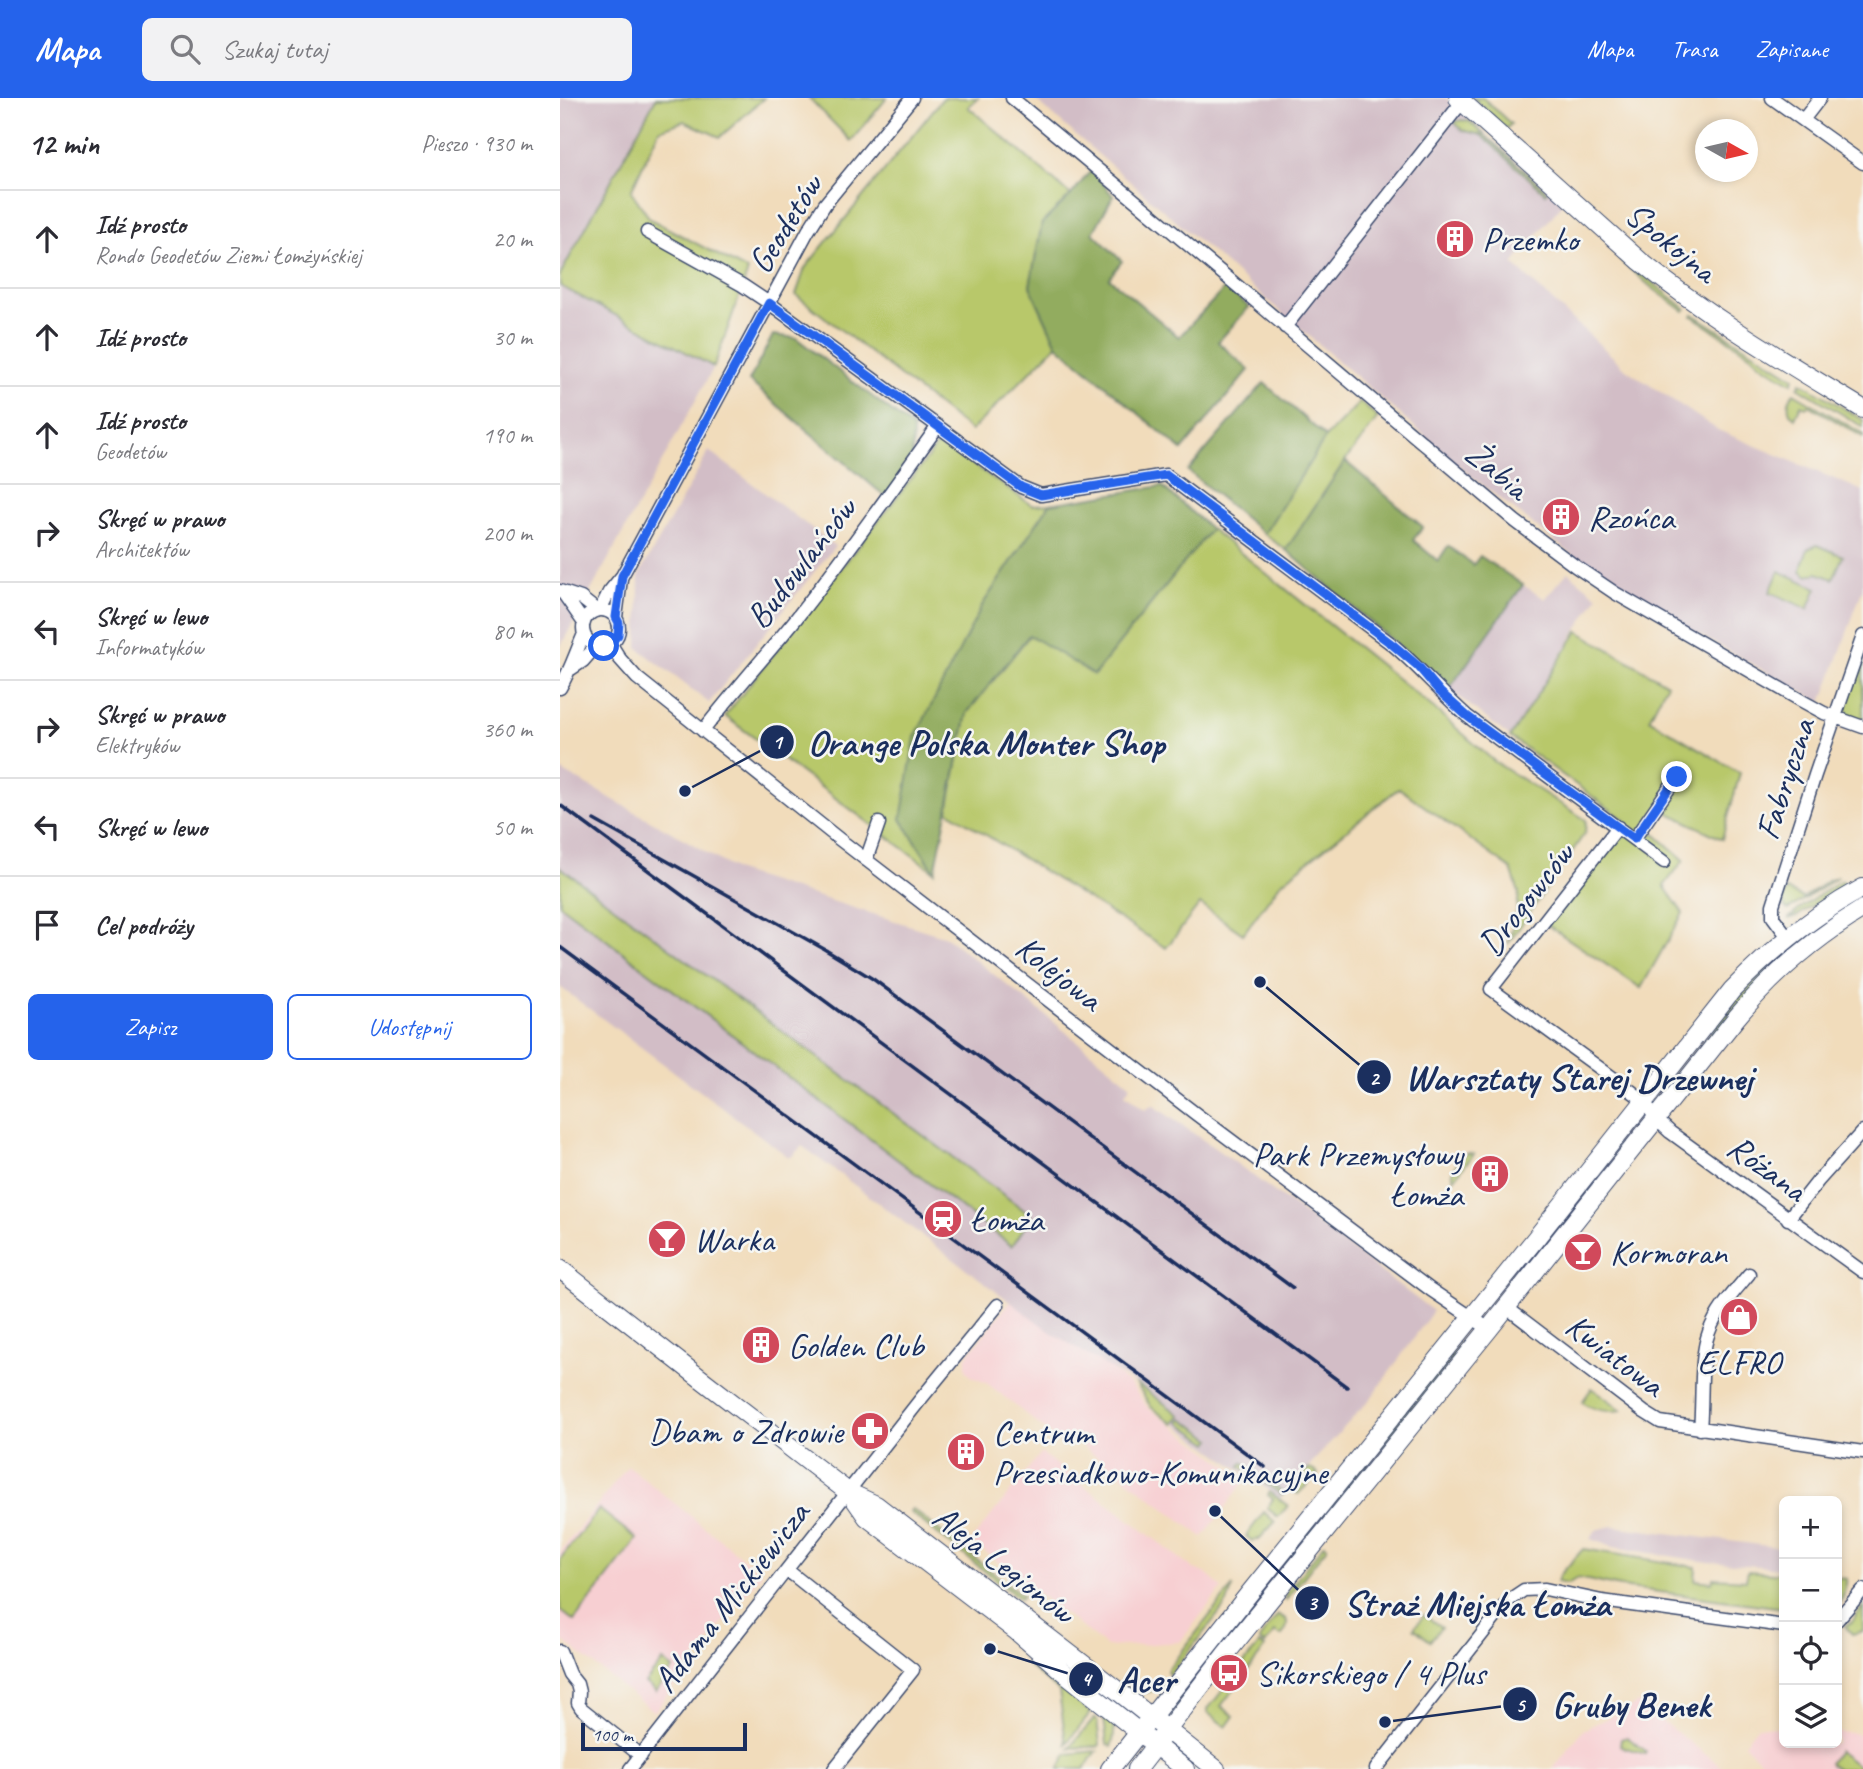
<!DOCTYPE html>
<html lang="pl">
<meta charset="utf-8">
<style>
body{margin:0;font-family:Caveat,sans-serif;background:#f2f2f3;color:#2b2b33}
.controls{position:absolute;right:21px;bottom:21px;display:grid;overflow:hidden;border-radius:10px;box-shadow:0 4px 10px #0003}
.controls button{width:63px;height:63px;display:grid;place-items:center;padding:0;border:0;border-bottom:2px solid #e1e1e2;background:#fff;color:#2b2b33;font:35px sans-serif}
.compass{position:absolute;left:1135px;top:21px;width:63px;height:63px;border-radius:50%;background:#fff;box-shadow:0 4px 10px #0003;rotate:98deg}
.scale{position:absolute;left:21px;bottom:18px;width:166px;box-sizing:border-box;padding-left:7px;border:4px solid #1b2f5e;border-top:0;font-size:19px;line-height:24px;white-space:nowrap;color:#1b2f5e;-webkit-text-stroke:5px #f6f6f2;paint-order:stroke}
.stop{position:absolute;width:21px;height:21px;margin:-16px;border:5px solid #2563eb;border-radius:50%;background:#fff}
.stop.end{background:#2563eb;border-color:#fff;box-shadow:0 2px 7px #0008}
.list{margin:0;padding:0;list-style:none}
h2{display:flex;justify-content:space-between;align-items:center;height:91px;margin:0;padding:0 28px;font-size:30px}
h2 small{font-size:23px;font-weight:400;color:#7c7c81}
.list li{display:grid;grid-template-columns:46px 1fr auto;gap:21px;align-items:center;box-sizing:border-box;height:98px;padding:0 28px;border-top:2px solid #e1e1e2}
.list b{display:block;font-size:26px;white-space:nowrap}
.list p{margin:0;font-size:23px;white-space:nowrap;color:#7c7c81}
.list em{font-size:23px;font-style:normal;color:#7c7c81}
.actions{display:flex;gap:14px;padding:21px 28px}
.actions a{flex:1;padding:16px 0;border:2px solid #2563eb;border-radius:10px;text-align:center;font-size:24px;color:#2563eb}
.actions .main{background:#2563eb;color:#fff}
.icon{flex:none;width:38px;height:38px;fill:none;stroke:currentColor;stroke-width:2;stroke-linecap:round;stroke-linejoin:round}
.map{position:relative;flex:none;width:1303px;height:1671px;overflow:hidden}
header{display:flex;align-items:center;gap:42px;box-sizing:border-box;height:98px;padding:0 35px;background:#2563eb;color:#fff}
header strong{font-size:33px}
nav{display:flex;gap:38px;margin-inline-start:auto;font-size:24px}
.search{width:490px;height:63px;background:#f2f2f3;display:flex;align-items:center;gap:18px;box-sizing:border-box;padding:0 24px;border-radius:10px;color:#7c7c81;font-size:26px}
main{display:flex}
aside{flex:1;background:#fff}
.map>svg:first-child{display:block}
.built{fill:#f7cfd2}
.industrial{fill:#d2bdc6}
.green{fill:#b8c86b;stroke:#6a7c64;stroke-width:2}
.forest{fill:#92ac5f;stroke:#566e5e;stroke-width:2}
.lines{fill:none;stroke-linecap:round;stroke-linejoin:round}
.street-casing{stroke:#3b496c;stroke-width:15}
.secondary-casing{stroke:#3b496c;stroke-width:20}
.street{stroke:#fff;stroke-width:12}
.secondary{stroke:#fff;stroke-width:18}
.rail{stroke:#1b2f5e;stroke-width:3.5}
.route{stroke:#2563eb;stroke-width:9}
.labels{text-anchor:middle;dominant-baseline:central;stroke-width:5;stroke-linejoin:round;paint-order:stroke}
.street-label{font-size:35px;fill:#1b2f5e;stroke:#f6f6f2}
.poi-label{font-size:35px;fill:#1b2f5e;stroke:#f6f6f2;text-anchor:start}
.leader{fill:none;stroke:#1b2f5e;stroke-width:2.5}
.callout-dot{fill:#1b2f5e;stroke:#f6f6f2;stroke-width:2.5}
.mark-label{font-size:21px;text-anchor:middle;font-weight:bold;fill:#fff}
.callout-label{font-size:37px;text-anchor:middle;font-weight:bold;fill:#1b2f5e;stroke:#f6f6f2;stroke-width:5;stroke-linejoin:round;paint-order:stroke}
</style>
<header>
<strong>Mapa</strong>
<div class="search"><svg class="icon" aria-label="search" viewBox="0 0 24 24"><circle cx="10" cy="10" r="6"/><path d="M15 15l6 6"/></svg>Szukaj tutaj</div>
<nav><a>Mapa</a><a>Trasa</a><a>Zapisane</a></nav>
</header>
<main>
<aside>
<h2>12 min<small>Pieszo · 930 m</small></h2>
<ul class="list">
<li><svg class="icon" aria-label="ahead" viewBox="0 0 24 24"><path d="M12 20V5M6 11l6-6 6 6"/></svg><div><b>Idź prosto</b><p>Rondo Geodetów Ziemi Łomżyńskiej</p></div><em>20 m</em></li>
<li><svg class="icon" aria-label="ahead" viewBox="0 0 24 24"><path d="M12 20V5M6 11l6-6 6 6"/></svg><div><b>Idź prosto</b></div><em>30 m</em></li>
<li><svg class="icon" aria-label="ahead" viewBox="0 0 24 24"><path d="M12 20V5M6 11l6-6 6 6"/></svg><div><b>Idź prosto</b><p>Geodetów</p></div><em>190 m</em></li>
<li><svg class="icon" aria-label="right" viewBox="0 0 24 24"><path d="M7 20v-9h11M14 6l5 5-5 5"/></svg><div><b>Skręć w prawo</b><p>Architektów</p></div><em>200 m</em></li>
<li><svg class="icon" aria-label="left" viewBox="0 0 24 24"><path d="M17 20v-9H6M10 6l-5 5 5 5"/></svg><div><b>Skręć w lewo</b><p>Informatyków</p></div><em>80 m</em></li>
<li><svg class="icon" aria-label="right" viewBox="0 0 24 24"><path d="M7 20v-9h11M14 6l5 5-5 5"/></svg><div><b>Skręć w prawo</b><p>Elektryków</p></div><em>360 m</em></li>
<li><svg class="icon" aria-label="left" viewBox="0 0 24 24"><path d="M17 20v-9H6M10 6l-5 5 5 5"/></svg><div><b>Skręć w lewo</b></div><em>50 m</em></li>
<li><svg class="icon" aria-label="arrive" viewBox="0 0 24 24"><path d="M6 21V4h12l-3 4 3 4H6"/></svg><div><b>Cel podróży</b></div></li>
</ul>
<div class="actions"><a class="main">Zapisz</a><a>Udostępnij</a></div>
</aside>
<div class="map">
<svg width="1303" height="1671" viewBox="0 0 1303 1671">
<rect width="100%" height="100%" fill="#f6f6f2"/>
<filter id="ink" filterUnits="userSpaceOnUse"><feTurbulence type="fractalNoise" baseFrequency=".0143" numOctaves="2"/><feDisplacementMap in="SourceGraphic" scale="14" xChannelSelector="R" yChannelSelector="G"/><feConvolveMatrix kernelMatrix="1 2 1 2 8 2 1 2 1" color-interpolation-filters="sRGB"/></filter>
<filter id="wash" filterUnits="userSpaceOnUse"><feTurbulence type="fractalNoise" baseFrequency=".00686" numOctaves="4" result="noise"/><feDisplacementMap in="SourceGraphic" scale="28" xChannelSelector="R" yChannelSelector="G"/><feGaussianBlur stdDeviation="1.57" result="paint"/><feColorMatrix in="noise" values="0 0 0 0 0 0 0 0 0 0 0 0 0 0 0 0 0 1.4 0 .05"/><feComposite in="paint" operator="in"/></filter>
<g filter="url(#wash)">
<rect width="100%" height="100%" fill="#f1dcbb"/>
<path class="built" d="M 450,1204 L 518,1244 L 572,1288 L 588,1310 L 686,1381 L 643,1439 L 509,1338 L 502,1345 L 428,1286 L 411,1278 L 406,1272 L 406,1259 Z
M 481,1355 L 634,1471 L 645,1475 L 662,1490 L 620,1544 L 547,1549 L 411,1443 Z
M 68,1368 L 202,1475 L 94,1614 L 0,1540 L 0,1454 Z
M 1078,1605 L 1165,1671 L 993,1671 L 1023,1632 Z
M 1198,1628 L 1224,1630 L 1224,1645 L 1277,1645 L 1277,1634 L 1303,1636 L 1303,1671 L 1208,1671 L 1184,1645 Z"/>
<path class="industrial" d="M 0,0 L 96,0 L 0,177 Z
M 473,0 L 886,0 L 1003,105 L 953,166 L 1067,272 L 1158,332 L 1303,393 L 1303,490 L 1262,605 L 1051,487 L 915,381 Z
M 0,188 L 154,269 L 0,549 Z
M 149,353 L 275,448 L 149,605 L 78,550 L 79,477 Z
M 1008,474 L 1038,498 L 950,639 L 889,591 L 963,487 L 985,501 Z
M 0,672 L 129,744 L 177,773 L 386,839 L 474,908 L 571,987 L 565,996 L 585,1012 L 593,1007 L 676,1065 L 873,1213 L 811,1300 L 720,1400 L 591,1309 L 577,1287 L 492,1235 L 242,1048 L 230,1060 L 0,889 Z
M 1052,1428 L 1224,1450 L 1224,1470 L 1148,1464 L 1053,1449 L 1030,1441 L 1036,1432 Z"/>
<path class="green" d="M 96,0 L 204,0 L 160,39 L 124,23 L 99,32 L 71,93 L 90,121 L 188,173 L 154,269 L 0,188 L 0,177 Z
M 249,0 L 327,0 L 291,43 Z
M 383,0 L 418,0 L 408,9 L 511,97 L 482,125 L 470,188 L 497,247 L 411,333 L 236,197 L 245,170 Z
M 913,0 L 923,0 L 951,26 L 947,30 L 946,30 Z
M 901,22 L 909,23 L 987,93 L 985,95 L 921,37 L 902,32 L 894,24 Z
M 1062,160 L 1126,211 L 1124,213 L 1091,189 L 1060,162 Z
M 1133,216 L 1234,280 L 1232,285 L 1200,266 L 1191,257 L 1132,218 Z
M 1241,284 L 1303,322 L 1303,329 L 1238,289 Z
M 1234,295 L 1303,336 L 1303,339 L 1249,307 L 1246,309 L 1241,307 L 1235,320 C 1226,314 1227,302 1234,295 Z
M 800,304 L 818,320 L 785,363 L 726,452 L 704,436 L 766,339 Z
M 380,344 L 472,407 L 490,406 L 423,506 L 341,721 L 375,774 L 165,618 Z
M 651,431 L 870,607 L 935,664 L 1026,722 L 1025,735 L 948,846 L 956,817 L 959,795 L 951,771 L 839,690 L 720,786 L 683,836 L 640,806 L 606,850 L 388,713 L 407,615 L 470,537 L 534,577 Z
M 1257,447 L 1283,458 L 1273,481 L 1257,475 L 1248,478 L 1241,473 L 1242,467 L 1248,451 Z
M 1219,473 L 1257,490 L 1248,511 L 1210,494 Z
M 1018,533 L 1107,586 L 1089,621 L 1180,675 L 1162,741 L 1103,712 L 1090,732 L 1124,762 L 1104,788 L 1123,815 L 1081,890 L 986,826 L 1058,729 L 1065,722 L 950,639 Z
M 1303,553 L 1303,623 L 1289,618 L 1285,606 Z
M 0,769 L 472,1118 L 452,1148 L 0,807 Z
M 1278,779 L 1228,812 C 1221,807 1223,799 1227,792 L 1243,800 L 1268,783 Z
M 1282,782 L 1284,787 L 1237,818 L 1228,821 L 1243,808 Z
M 1303,797 L 1303,804 L 1113,987 L 1111,985 L 1179,900 L 1222,854 Z
M 907,1055 L 914,1056 L 894,1081 C 889,1071 900,1062 907,1055 Z
M 905,1241 L 904,1246 L 794,1385 L 764,1425 L 757,1420 Z
M 576,1285 L 620,1317 L 613,1326 L 591,1309 Z
M 1032,1290 L 1062,1312 C 1047,1315 1034,1312 1022,1304 Z
M 622,1320 L 652,1341 L 649,1345 L 619,1324 Z
M 683,1364 L 724,1395 L 722,1397 L 680,1368 Z
M 749,1370 L 758,1376 L 738,1396 L 730,1391 Z
M 710,1394 L 728,1408 L 718,1419 L 707,1410 L 713,1401 L 708,1397 Z
M 39,1411 L 77,1441 L 14,1523 L 0,1512 L 0,1461 Z
M 352,1411 L 463,1498 L 460,1501 L 350,1414 Z
M 704,1414 L 715,1424 L 699,1441 L 692,1443 L 686,1438 Z
M 752,1426 L 759,1432 L 610,1617 L 609,1614 L 701,1498 L 720,1466 Z
M 764,1446 L 767,1449 L 726,1502 L 726,1495 Z
M 1023,1451 L 1136,1469 L 1135,1482 L 1152,1484 L 1153,1480 L 1186,1482 L 1188,1473 L 1224,1476 L 1224,1510 L 1061,1489 L 1018,1480 L 1007,1486 L 997,1484 L 999,1478 Z
M 1277,1480 L 1287,1481 L 1283,1499 L 1277,1508 Z
M 673,1488 L 667,1505 L 610,1577 L 607,1574 L 608,1571 Z
M 1303,1508 L 1303,1533 L 1292,1536 L 1285,1528 L 1292,1524 Z
M 718,1517 L 726,1521 C 729,1528 726,1533 721,1538 L 715,1534 L 705,1547 L 700,1543 L 700,1540 Z
M 864,1517 L 881,1529 L 870,1543 L 854,1530 Z
M 699,1546 L 705,1550 L 661,1608 L 674,1618 L 666,1629 L 648,1615 L 648,1611 Z
M 103,1563 L 113,1571 L 96,1594 L 85,1585 Z
M 468,1563 L 531,1615 L 506,1646 L 499,1593 L 467,1567 Z
M 597,1582 L 603,1586 C 593,1595 579,1598 567,1591 L 570,1588 Z
M 547,1616 C 555,1626 556,1637 551,1649 L 547,1646 L 544,1619 Z
M 535,1620 L 537,1622 L 540,1646 L 539,1648 L 509,1650 Z
M 1067,1639 L 1086,1653 L 1085,1656 L 1060,1648 L 1061,1641 Z
M 537,1653 L 524,1671 L 499,1671 L 507,1656 Z
M 1278,1653 L 1302,1671 L 1276,1671 L 1269,1665 Z"/>
<path class="forest" d="M 532,71 L 553,98 L 533,135 L 562,163 L 549,180 L 619,239 L 666,189 L 689,209 L 658,244 L 689,272 L 622,352 L 497,247 L 470,188 L 482,125 L 511,97 Z
M 213,237 L 236,240 L 353,330 L 352,364 L 327,400 L 189,283 Z
M 704,285 L 766,339 L 704,436 L 628,373 Z
M 785,363 L 863,429 L 853,442 L 878,463 L 888,448 L 913,467 L 920,458 L 963,487 L 889,591 L 726,452 Z
M 602,388 L 651,431 L 534,577 L 469,537 L 407,615 L 375,774 L 341,721 L 355,639 L 423,506 L 490,406 Z"/>
</g>
<g filter="url(#ink)">
<g class="lines">
<g class="street-casing">
<path id="street" d="M 452,0 L 668,180 L 955,423 L 1015,468 L 1055,495 L 1242,603 L 1264,615 L 1303,629
M 1212,0 L 1303,65
M 1243,22 L 1260,0
M 87,134 L 182,187 L 209,205 L 461,389 L 481,397 L 606,377 L 833,547 C 859,569 881,595 907,618 L 1104,764
M 725,229 L 902,4
M 0,493 L 21,500 L 36,512
M 3,495 L 24,525
M 40,512 L 49,494 L 62,478 L 248,133 L 265,106 L 352,0
M23 530a18 18 0 1 1 36 0a18 18 0 1 1-36 0Z
M 56,519 L 61,481
M 50,545 L 60,561 L 77,580 L 279,741 L 636,1016 L 871,1192 L 929,1231
M 11,571 L 23,563 L 37,547
M 0,590 C 10,573 16,554 24,536
M 143,633 C 172,595 205,559 235,522 C 285,459 331,393 378,328
M 1058,729 L 931,891 L 1078,998 L 1084,1003 L 1096,1021 L 1110,1034 L 1303,1174
M 1074,741 L 1117,679
M 306,762 L 319,725
M 1228,839 L 1213,819 L 1213,807 L 1255,677 L 1303,538
M 1228,1121 L 1258,1083 L 1303,1033
M 946,1209 L 1084,1314 L 1100,1324 L 1303,1354
M 1140,1331 C 1143,1301 1139,1260 1149,1234 C 1157,1212 1174,1194 1189,1176
M 227,1472 L 353,1572 L 274,1671
M 1277,1522 L 1303,1492
M 0,1553 L 9,1576 L 17,1586 L 19,1594 L 18,1605 L 21,1610 L 81,1658
M 70,1671 L 360,1302 L 438,1207
M 816,1671 L 949,1502 L 964,1492 L 985,1491 L 1042,1503 L 1224,1528"/>
</g>
<g class="secondary-casing">
<path id="secondary" d="M 898,0 L 1080,163 C 1150,220 1226,264 1303,311
M 0,1171 L 140,1280 L 288,1394 L 316,1407 L 558,1593 L 656,1671
M 291,1396 L 307,1419 L 455,1532 L 501,1572 L 625,1671
M 550,1671 L 688,1497 L 976,1140 L 1172,892 C 1211,852 1253,817 1303,790
M 577,1671 L 665,1557 L 929,1231 L 1177,919 C 1213,876 1255,840 1303,811"/>
</g>
<use href="#street" class="street"/>
<use href="#secondary" class="secondary"/>
<path class="rail" d="M 0,707 L 787,1289
M 34,722 L 264,851 L 313,881 L 733,1190
M 0,849 L 705,1369"/>
</g>
</g>
<g class="lines" filter="url(#ink)">
<path class="route" d="M 44,548 L 50,545 L 58,537 L 59,525 L 56,519 L 62,478 L 209,205 L 461,389 L 481,397 L 606,377 L 833,547 L 858,568 L 880,594 L 907,618 L 1074,741 L 1117,679"/>
</g>
<defs>
<g id="building-disc" transform="scale(2.0125)"><circle r="9.5" fill="#d1495b" stroke="#f6f6f2"/><path d="M-4-6H4V6H1V3H-1V6H-4ZM-2.5-4.3h1.7v1.8h-1.7ZM.8-4.3h1.7v1.8H.8ZM-2.5-1h1.7V.8h-1.7ZM.8-1h1.7V.8H.8Z" fill="#fff"/></g>
<g id="station-disc" transform="scale(2.0125)"><circle r="9.5" fill="#d1495b" stroke="#f6f6f2"/><path d="M-3-6H3Q5-6 5-4V2Q5 4 3 4L4.5 6H3L1.5 4h-3L-3 6H-4.5L-3 4Q-5 4-5 2V-4Q-5-6-3-6ZM-3.5-4v3h7v-3ZM-3.5 1v1.5H-2V1ZM2 1v1.5H3.5V1Z" fill="#fff"/></g>
<g id="bar-disc" transform="scale(2.0125)"><circle r="9.5" fill="#d1495b" stroke="#f6f6f2"/><path d="M-6-5H6L.8 .8V4.5H3.5V6h-7V4.5H-.8V.8Z" fill="#fff"/></g>
<g id="shop-disc" transform="scale(2.0125)"><circle r="9.5" fill="#d1495b" stroke="#f6f6f2"/><path d="M-5-2.5h2.3a2.7 3.5 0 0 1 5.4 0H5L5.5 6h-11ZM-1.5-2.5h3a1.5 2.3 0 0 0-3 0Z" fill="#fff"/></g>
<g id="pharmacy-disc" transform="scale(2.0125)"><circle r="9.5" fill="#d1495b" stroke="#f6f6f2"/><path d="M-2-6h4v4h4v4h-4v4h-4v-4h-4v-4h4Z" fill="#fff"/></g>
<g id="bus-disc" transform="scale(2.0125)"><circle r="9.5" fill="#d1495b" stroke="#f6f6f2"/><path d="M-5-6H5V4H4V6H2V4H-2V6H-4V4H-5ZM-3.5-4V0h7V-4ZM-3.5 1.2v1.5H-2V1.2ZM2 1.2v1.5H3.5V1.2Z" fill="#fff"/></g>
</defs>
<g fill-rule="evenodd">
<use href="#building-disc" x="895" y="141"/>
<use href="#building-disc" x="1001" y="419"/>
<use href="#building-disc" x="930" y="1076"/>
<use href="#station-disc" x="383" y="1121"/>
<use href="#bar-disc" x="107" y="1141"/>
<use href="#bar-disc" x="1023" y="1154"/>
<use href="#shop-disc" x="1179" y="1219"/>
<use href="#building-disc" x="201" y="1247"/>
<use href="#pharmacy-disc" x="310" y="1333"/>
<use href="#building-disc" x="406" y="1354"/>
<use href="#bus-disc" x="669" y="1575"/>
</g>
<g class="labels">
<g class="street-label">
<text transform="translate(225 126) rotate(-58)">Geodetów</text>
<text transform="translate(1111 144) rotate(39)">Spokojna</text>
<text transform="translate(937 372) rotate(40)">Żabia</text>
<text transform="translate(241 465) rotate(-52)">Budowlańców</text>
<text transform="translate(1225 681) rotate(-72)">Fabryczna</text>
<text transform="translate(966 801) rotate(-52)">Drogowców</text>
<text transform="translate(499 875) rotate(38)">Kolejowa</text>
<text transform="translate(1207 1070) rotate(36)">Różana</text>
<text transform="translate(1055 1257) rotate(37)">Kwiatowa</text>
<text transform="translate(444 1466) rotate(38)">Aleja Legionów</text>
<text transform="translate(171 1499) rotate(-52)">Adama Mickiewicza</text>
</g>
<g class="poi-label">
<text x="922" y="141">Przemko</text>
<text x="1028" y="419">Rzońca</text>
<text x="903" y="1056" text-anchor="end">Park Przemysłowy<tspan x="903" dy="40">Łomża</tspan></text>
<text x="410" y="1121">Łomża</text>
<text x="134" y="1141">Warka</text>
<text x="1050" y="1154">Kormoran</text>
<text x="228" y="1247">Golden Club</text>
<text x="1179" y="1264" text-anchor="middle">ELFRO</text>
<text x="283" y="1333" text-anchor="end">Dbam o Zdrowie</text>
<text x="433" y="1334">Centrum<tspan x="433" dy="40">Przesiadkowo-Komunikacyjne</tspan></text>
<text x="696" y="1575">Sikorskiego / 4 Plus</text>
</g>
</g>
<path class="leader" d="M125 693L217 644M700 884L814 979M655 1413L752 1505M430 1551L526 1581M825 1624L960 1606"/>
<g class="callout-dot">
<circle cx="125" cy="693" r="7"/>
<circle cx="700" cy="884" r="7"/>
<circle cx="655" cy="1413" r="7"/>
<circle cx="430" cy="1551" r="7"/>
<circle cx="825" cy="1624" r="7"/>
<circle cx="217" cy="644" r="18"/>
<circle cx="814" cy="979" r="18"/>
<circle cx="752" cy="1505" r="18"/>
<circle cx="526" cy="1581" r="18"/>
<circle cx="960" cy="1606" r="18"/>
</g>
<g class="mark-label">
<text x="217" y="651">1</text>
<text x="814" y="987">2</text>
<text x="752" y="1512">3</text>
<text x="526" y="1588">4</text>
<text x="960" y="1614">5</text>
</g>
<g class="callout-label">
<text x="426" y="657">Orange Polska Monter Shop</text>
<text x="1019" y="992">Warsztaty Starej Drzewnej</text>
<text x="917" y="1518">Straż Miejska Łomża</text>
<text x="586" y="1594">Acer</text>
<text x="1071" y="1619">Gruby Benek</text>
</g>
</svg>
<div class="controls">
<button>+</button>
<button>−</button>
<button><svg class="icon" aria-label="locate" viewBox="0 0 24 24"><circle cx="12" cy="12" r="6"/><path d="M12 2v4M12 18v4M2 12h4M18 12h4"/></svg></button>
<button><svg class="icon" aria-label="layers" viewBox="0 0 24 24"><path d="M12 4l9 5-9 5-9-5zM3 14l9 5 9-5"/></svg></button>
</div>
<svg class="compass" viewBox="-18 -18 36 36"><path d="M0-13l5 13h-10z" fill="#e53935"/><path d="M0 13l5-13h-10z" fill="#7c7c81"/></svg>
<div class="scale">100 m</div>
<div class="stop" style="left:44px;top:548px"></div>
<div class="stop end" style="left:1117px;top:679px"></div>
</div>
</main>
